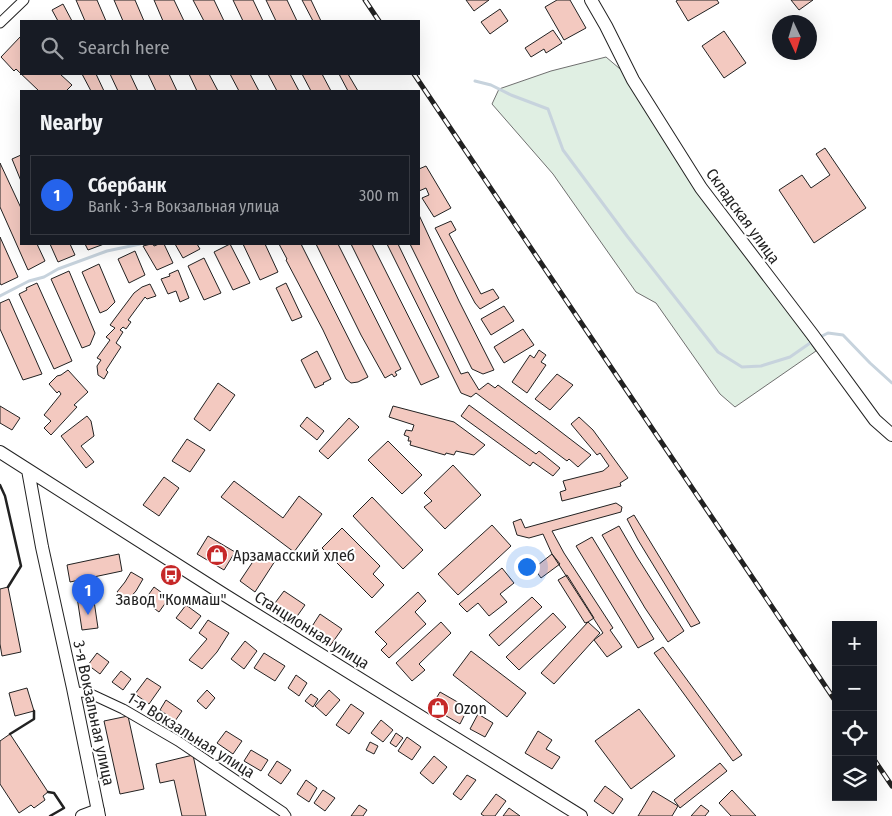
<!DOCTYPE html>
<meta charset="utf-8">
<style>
body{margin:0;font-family:"Fira Sans Condensed",sans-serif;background:#242831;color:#f1f3f6}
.controls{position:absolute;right:15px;bottom:15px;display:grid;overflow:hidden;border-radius:0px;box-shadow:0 5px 20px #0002}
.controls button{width:45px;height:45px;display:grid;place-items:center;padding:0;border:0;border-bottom:1px solid #363941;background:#171b24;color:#f1f3f6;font:25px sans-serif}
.compass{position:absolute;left:772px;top:15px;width:45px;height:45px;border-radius:50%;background:#171b24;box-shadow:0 5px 20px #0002;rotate:176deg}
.you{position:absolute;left:526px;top:566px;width:18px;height:18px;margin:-12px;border:4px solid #fff;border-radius:50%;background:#1a73e8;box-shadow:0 0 0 8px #1a73e833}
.badge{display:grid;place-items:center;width:32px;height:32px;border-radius:50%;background:#2563eb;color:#fff;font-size:16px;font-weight:700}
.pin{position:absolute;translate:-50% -41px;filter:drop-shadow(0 1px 2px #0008)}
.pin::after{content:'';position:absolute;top:26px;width:18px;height:15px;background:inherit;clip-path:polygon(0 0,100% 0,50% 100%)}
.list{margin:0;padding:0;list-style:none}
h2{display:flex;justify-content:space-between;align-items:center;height:65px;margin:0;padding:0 20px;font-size:21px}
h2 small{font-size:16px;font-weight:400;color:#9ea1a6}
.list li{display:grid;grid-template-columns:32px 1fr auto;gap:15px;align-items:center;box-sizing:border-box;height:80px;margin:0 10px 10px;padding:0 10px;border:1px solid #363941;border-radius:0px}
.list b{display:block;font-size:19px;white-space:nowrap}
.list p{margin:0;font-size:16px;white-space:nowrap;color:#9ea1a6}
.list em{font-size:16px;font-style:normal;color:#9ea1a6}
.icon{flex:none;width:28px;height:28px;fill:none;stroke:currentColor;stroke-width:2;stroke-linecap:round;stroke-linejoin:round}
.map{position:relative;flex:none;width:892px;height:816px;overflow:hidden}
.search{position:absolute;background:#171b24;box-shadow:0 5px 20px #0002;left:20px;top:20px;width:400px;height:55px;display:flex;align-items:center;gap:12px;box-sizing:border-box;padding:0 18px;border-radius:0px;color:#9ea1a6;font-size:19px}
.panel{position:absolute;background:#171b24;box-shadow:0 5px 20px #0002;left:20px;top:90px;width:400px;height:155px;border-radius:0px}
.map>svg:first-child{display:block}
.green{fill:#e0efe3;stroke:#6f6f6f}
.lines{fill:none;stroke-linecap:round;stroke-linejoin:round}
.stream{stroke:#c7d3dd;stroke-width:3}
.building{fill:#f3c9c0;stroke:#222}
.street-casing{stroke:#222;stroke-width:11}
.secondary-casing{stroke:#222;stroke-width:14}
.street{stroke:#fff;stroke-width:9}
.secondary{stroke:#fff;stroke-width:12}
.rail-casing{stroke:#222;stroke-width:5}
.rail{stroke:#fff;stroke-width:3;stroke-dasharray:9;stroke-linecap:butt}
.wall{stroke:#222;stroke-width:2.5}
.labels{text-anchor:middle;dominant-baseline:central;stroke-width:4;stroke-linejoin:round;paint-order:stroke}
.street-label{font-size:16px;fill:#222;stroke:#fff}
.poi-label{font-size:16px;fill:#222;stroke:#fff;text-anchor:start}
</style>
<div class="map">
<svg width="892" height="816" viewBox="0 0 892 816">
<rect width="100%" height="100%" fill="#fff"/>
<path class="green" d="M 606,57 L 633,80 L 727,221 L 816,351 L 735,407 L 720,394 L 656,303 L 636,292 L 553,174 L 492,104 L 499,89 L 551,71 Z"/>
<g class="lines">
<path class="stream" d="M 475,81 L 491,85 L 511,95 L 548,109 L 563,150 L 627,236 L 718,352 L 742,367 L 761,366 L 790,357 L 813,341
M 0,296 L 29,281 L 44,277 L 58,269 L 107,251 L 140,244
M 818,338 L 828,333 L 843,335 L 870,363 L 892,383"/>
</g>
<path class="building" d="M 76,0 L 97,0 L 106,21 L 85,21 Z
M 114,0 L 135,0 L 144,21 L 123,21 Z
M 154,0 L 174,0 L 184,21 L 163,21 Z
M 193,0 L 214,0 L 224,21 L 204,21 Z
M 233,0 L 253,0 L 263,21 L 243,21 Z
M 266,0 L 287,0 L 297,21 L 276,21 Z
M 302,0 L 311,0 L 321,21 L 313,21 Z
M 466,0 L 489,0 L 474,11 Z
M 557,0 L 570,0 L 586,28 L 564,40 L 545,7 Z
M 678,0 L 717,0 L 719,3 L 688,21 L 676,1 Z
M 791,0 L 813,0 L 799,10 Z
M 63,4 L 72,21 L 58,21 L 52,10 Z
M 500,9 L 508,21 L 490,34 L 481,22 Z
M 553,30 L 562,43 L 546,53 L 544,49 L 531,57 L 525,48 Z
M 724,31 L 746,63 L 724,78 L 702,46 Z
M 21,36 L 21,74 L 60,74 L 72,85 L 66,91 L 39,91 L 16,69 L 14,71 L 1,57 Z
M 82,74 L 96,74 L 104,91 L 91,91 Z
M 110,74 L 130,74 L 138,91 L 118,91 Z
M 148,74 L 169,74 L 177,91 L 156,91 Z
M 189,74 L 209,74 L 218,91 L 197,91 Z
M 230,74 L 250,74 L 259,91 L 239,91 Z
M 268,74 L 290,74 L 299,91 L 277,91 Z
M 302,74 L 322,74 L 331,91 L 311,91 Z
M 339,74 L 348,74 L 358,91 L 348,91 Z
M 825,148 L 866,208 L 814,243 L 779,190 L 802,175 L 811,188 L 830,175 L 816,154 Z
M 21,155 L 21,181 L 12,159 Z
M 0,163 L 21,208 L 21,244 L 37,244 L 45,261 L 28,270 L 0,207 Z
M 426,166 L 451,208 L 434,217 L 422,198 L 429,195 L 426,188 L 419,191 L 419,169 Z
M 419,215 L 459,301 L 494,370 L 483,374 L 472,369 L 410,244 L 419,244 Z
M 451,221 L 456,230 L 449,234 L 481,294 L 493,289 L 499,298 L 480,309 L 475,303 L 435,228 Z
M 0,237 L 18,277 L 1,285 L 0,283 Z
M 50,244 L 70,244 L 75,255 L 58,262 Z
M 85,244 L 104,244 L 88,250 Z
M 151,244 L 153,244 L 154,246 L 159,244 L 164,244 L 173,263 L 157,270 L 143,246 Z
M 175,244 L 197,244 L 200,249 L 183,258 Z
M 230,244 L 250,283 L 233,290 L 214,252 Z
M 243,244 L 265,244 L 278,272 L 260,280 Z
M 279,244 L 301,244 L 368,377 L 358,382 L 351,383 L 346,379 L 323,330 L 286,260 L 287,259 Z
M 316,244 L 338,244 L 401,369 L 395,372 L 397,375 L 394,377 L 392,374 L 385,378 L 361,335 Z
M 351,244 L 372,244 L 439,377 L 421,385 Z
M 387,244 L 398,244 L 461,374 L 468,372 L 479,390 L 488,383 L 495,388 L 498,385 L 548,422 L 591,455 L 578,467 L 569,459 L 567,461 L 476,393 L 471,397 L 461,393 Z
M 135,251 L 145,275 L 129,283 L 118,259 Z
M 204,258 L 221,293 L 204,300 L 188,266 Z
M 99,264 L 115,302 L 107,310 L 100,313 L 82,272 Z
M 178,270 L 189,298 L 180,302 L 176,291 L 168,294 L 161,279 L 170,276 L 169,274 Z
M 69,271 L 95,333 L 90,345 L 82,348 L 51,279 Z
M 37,283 L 72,361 L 54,369 L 19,294 L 27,290 L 26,288 Z
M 286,283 L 302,317 L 292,321 L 276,288 Z
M 150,284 L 156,296 L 147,299 L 145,297 L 128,320 L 131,322 L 126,329 L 123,327 L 120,330 L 123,332 L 116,343 L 121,347 L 106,370 L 108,372 L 104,379 L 98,375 L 97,366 L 101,360 L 97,358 L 110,340 L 106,337 L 115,328 L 110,325 L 134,293 L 142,287 Z
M 9,299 L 42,374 L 23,380 L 0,329 L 0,303 Z
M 504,306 L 514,321 L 491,335 L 481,319 Z
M 523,329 L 534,345 L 504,363 L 494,347 Z
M 539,350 L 546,355 L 541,362 L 546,365 L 527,393 L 512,382 L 530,355 L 534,358 Z
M 317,351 L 331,379 L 323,383 L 324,384 L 315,388 L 301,360 Z
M 68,370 L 88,392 L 74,405 L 77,407 L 51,435 L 44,428 L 51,421 L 44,415 L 61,394 L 59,391 L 57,393 L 49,384 L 57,376 L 61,375 Z
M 557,374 L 573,385 L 550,410 L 535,399 Z
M 218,383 L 235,395 L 210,431 L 194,419 Z
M 469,405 L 536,454 L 539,451 L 560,468 L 553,476 L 533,462 L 530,466 L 461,416 Z
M 0,406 L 20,418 L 12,430 L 0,423 Z
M 393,406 L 454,422 L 485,445 L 474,455 L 456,451 L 454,455 L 446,453 L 445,455 L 410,445 L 411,441 L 408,441 L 409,437 L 404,435 L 406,430 L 412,431 L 414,425 L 389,417 Z
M 87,416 L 91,421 L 94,436 L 81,446 L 94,462 L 86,468 L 61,436 Z
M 307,417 L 324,431 L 317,440 L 300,426 Z
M 579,417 L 593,430 L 628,478 L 620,483 L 621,486 L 562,501 L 560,492 L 566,490 L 563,481 L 603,471 L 609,466 L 600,453 L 597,455 L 571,424 Z
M 349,418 L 359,427 L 328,459 L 319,451 Z
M 187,439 L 205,450 L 190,472 L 172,461 Z
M 388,441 L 422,475 L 402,494 L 368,460 Z
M 453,465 L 481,495 L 445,529 L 424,507 L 432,501 L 424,493 Z
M 164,477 L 179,488 L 159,516 L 143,505 Z
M 234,481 L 283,518 L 299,496 L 322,514 L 294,552 L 221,497 Z
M 372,497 L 423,550 L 403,569 L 353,516 Z
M 616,503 L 622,507 L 621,512 L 552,531 L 564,553 L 613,628 L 610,630 L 622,647 L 607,657 L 594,640 L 603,633 L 552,554 L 543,534 L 529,538 L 517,535 L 513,522 L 521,519 L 525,528 Z
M 634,515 L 687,602 L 700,623 L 691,627 L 638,540 L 627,519 Z
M 492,525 L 511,546 L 458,595 L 438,574 Z
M 619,526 L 637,557 L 684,631 L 668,642 L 645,608 L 602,535 Z
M 342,528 L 380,566 L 373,574 L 384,585 L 372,598 L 322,548 Z
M 208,536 L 235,552 L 224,570 L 197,554 Z
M 592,537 L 654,639 L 638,648 L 576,546 Z
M 260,551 L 275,561 L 255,592 L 240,581 Z
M 119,554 L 122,571 L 70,582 L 67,565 Z
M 552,554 L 560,564 L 541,578 L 534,568 Z
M 502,568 L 514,583 L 500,594 L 507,602 L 489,616 L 478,603 L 467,612 L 459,604 Z
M 131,572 L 143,579 L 136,591 L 127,601 L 117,592 L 125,582 Z
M 567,575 L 594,618 L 588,622 L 585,623 L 558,580 Z
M 8,587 L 21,652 L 2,656 L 0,644 L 0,589 Z
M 154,587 L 169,598 L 159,612 L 144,601 Z
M 284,591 L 305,605 L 293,622 L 272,607 Z
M 418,592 L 426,601 L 415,612 L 426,624 L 389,658 L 381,650 L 387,644 L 375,632 Z
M 93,594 L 98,628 L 82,630 L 77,597 Z
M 532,597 L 542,607 L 499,646 L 489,635 Z
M 186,605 L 201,616 L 191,629 L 176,618 Z
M 553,613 L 566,627 L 519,670 L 506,657 Z
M 320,614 L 342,629 L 330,646 L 309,631 Z
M 208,620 L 229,633 L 217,652 L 202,669 L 189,660 L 207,639 L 199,633 Z
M 441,622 L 451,633 L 419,664 L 425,670 L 412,681 L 396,663 Z
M 588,622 L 600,633 L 554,684 L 541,673 Z
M 245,641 L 257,651 L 244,669 L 231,659 Z
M 663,647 L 742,755 L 733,761 L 654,653 Z
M 471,651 L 526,693 L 507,717 L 453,675 Z
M 97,653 L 109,662 L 100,674 L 88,665 Z
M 264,653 L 285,666 L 275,681 L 254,668 Z
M 121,671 L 131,679 L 123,690 L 112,682 Z
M 296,675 L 307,683 L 299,696 L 288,688 Z
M 147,678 L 161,687 L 149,704 L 135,694 Z
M 27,688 L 34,711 L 15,716 L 9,693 Z
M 207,690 L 215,698 L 206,709 L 197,701 Z
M 329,690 L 340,700 L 326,716 L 315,706 Z
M 440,692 L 468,708 L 460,724 L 431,707 Z
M 311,694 L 318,699 L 313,707 L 305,701 Z
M 166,700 L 182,711 L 175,721 L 160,710 Z
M 351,704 L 364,713 L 349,734 L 336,725 Z
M 639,709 L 675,756 L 631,789 L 595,741 Z
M 478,714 L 493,723 L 485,737 L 470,729 Z
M 128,716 L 144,789 L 120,794 L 104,721 Z
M 381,720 L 393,730 L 383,742 L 371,733 Z
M 226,731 L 242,741 L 233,754 L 217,743 Z
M 538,731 L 552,740 L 546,749 L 560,757 L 552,769 L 525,753 Z
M 396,733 L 403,738 L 396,747 L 390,743 Z
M 10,734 L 48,792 L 43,796 L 45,800 L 34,808 L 31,805 L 19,813 L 0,784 L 0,741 Z
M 407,737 L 421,747 L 412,760 L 398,751 Z
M 370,742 L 378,746 L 374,754 L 366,750 Z
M 251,750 L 268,760 L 261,771 L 244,761 Z
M 193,755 L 206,816 L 182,816 L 174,780 L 160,783 L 156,764 Z
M 434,756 L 447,767 L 433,784 L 420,773 Z
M 277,761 L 291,770 L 281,784 L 268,775 Z
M 720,763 L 727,771 L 680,808 L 674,800 Z
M 467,775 L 476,780 L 461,800 L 453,794 Z
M 306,780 L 317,788 L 309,802 L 297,794 Z
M 605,786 L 623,799 L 613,814 L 594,801 Z
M 323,790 L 335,798 L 325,811 L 314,803 Z
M 732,790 L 756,816 L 731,816 L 719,803 Z
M 653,791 L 678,806 L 672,816 L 638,816 Z
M 496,794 L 506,801 L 495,816 L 484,816 L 481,814 Z
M 359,805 L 367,810 L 363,816 L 351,816 Z
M 701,805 L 709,811 L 705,816 L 691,816 Z
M 509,808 L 520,816 L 503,816 Z"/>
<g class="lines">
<g class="street-casing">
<path id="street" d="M 0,23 L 24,0
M 74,693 L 83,692 L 93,695 L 123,709 L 178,741 L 283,812 L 286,816"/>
</g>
<g class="secondary-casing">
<path id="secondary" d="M 591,0 L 606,26 L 633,80 L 701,188 L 812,334 L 875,420 L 892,435
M 0,452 L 223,594 L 581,816
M 28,470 L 42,547 L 73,688 L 99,816
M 82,816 L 98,810"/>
</g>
<use href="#street" class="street"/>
<use href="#secondary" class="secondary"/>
<g class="rail-casing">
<path id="rail" d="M 365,0 L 379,21
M 414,74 L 836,702
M 873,758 L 892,786"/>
</g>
<use href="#rail" class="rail"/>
<path class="wall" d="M 0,485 L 5,496 L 21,566 L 8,587
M 10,734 L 34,719 L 34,711
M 48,792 L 54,793 L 64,808 L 50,816"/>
</g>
<defs>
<g id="shop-disc" transform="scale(1.125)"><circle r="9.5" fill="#c62828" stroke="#fff"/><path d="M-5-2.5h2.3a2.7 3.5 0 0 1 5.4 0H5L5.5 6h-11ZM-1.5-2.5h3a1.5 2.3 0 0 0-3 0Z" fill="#fff"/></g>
<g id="bus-disc" transform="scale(1.125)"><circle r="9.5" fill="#c62828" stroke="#fff"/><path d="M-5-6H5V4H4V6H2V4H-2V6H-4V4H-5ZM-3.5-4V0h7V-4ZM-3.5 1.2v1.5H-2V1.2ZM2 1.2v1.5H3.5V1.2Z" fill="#fff"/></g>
</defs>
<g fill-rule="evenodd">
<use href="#shop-disc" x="217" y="555"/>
<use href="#bus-disc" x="171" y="575"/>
<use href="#shop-disc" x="438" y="708"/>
</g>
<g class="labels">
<g class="street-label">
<text transform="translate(743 216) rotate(54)">Складская улица</text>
<text transform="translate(312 630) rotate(32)">Станционная улица</text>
<text transform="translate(94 713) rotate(78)">3-я Вокзальная улица</text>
<text transform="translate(191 735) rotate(32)">1-я Вокзальная улица</text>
</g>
<g class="poi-label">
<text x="233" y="555">Арзамасский хлеб</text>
<text x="171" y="599" text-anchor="middle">Завод "Коммаш"</text>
<text x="454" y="708">Ozon</text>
</g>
</g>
</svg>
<div class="controls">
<button>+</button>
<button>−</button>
<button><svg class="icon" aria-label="locate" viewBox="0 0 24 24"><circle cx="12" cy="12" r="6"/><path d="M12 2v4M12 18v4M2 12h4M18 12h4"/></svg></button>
<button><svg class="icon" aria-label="layers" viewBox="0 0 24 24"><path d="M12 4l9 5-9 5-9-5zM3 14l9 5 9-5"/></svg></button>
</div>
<svg class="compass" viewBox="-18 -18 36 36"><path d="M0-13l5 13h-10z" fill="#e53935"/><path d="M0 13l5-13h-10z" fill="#9ea1a6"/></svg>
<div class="you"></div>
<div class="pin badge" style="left:88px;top:615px">1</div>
<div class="search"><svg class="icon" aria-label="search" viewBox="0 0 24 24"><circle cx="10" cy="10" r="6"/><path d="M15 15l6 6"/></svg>Search here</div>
<section class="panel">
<h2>Nearby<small></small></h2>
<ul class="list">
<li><span class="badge">1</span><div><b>Сбербанк</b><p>Bank · 3-я Вокзальная улица</p></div><em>300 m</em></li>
</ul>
</section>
</div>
